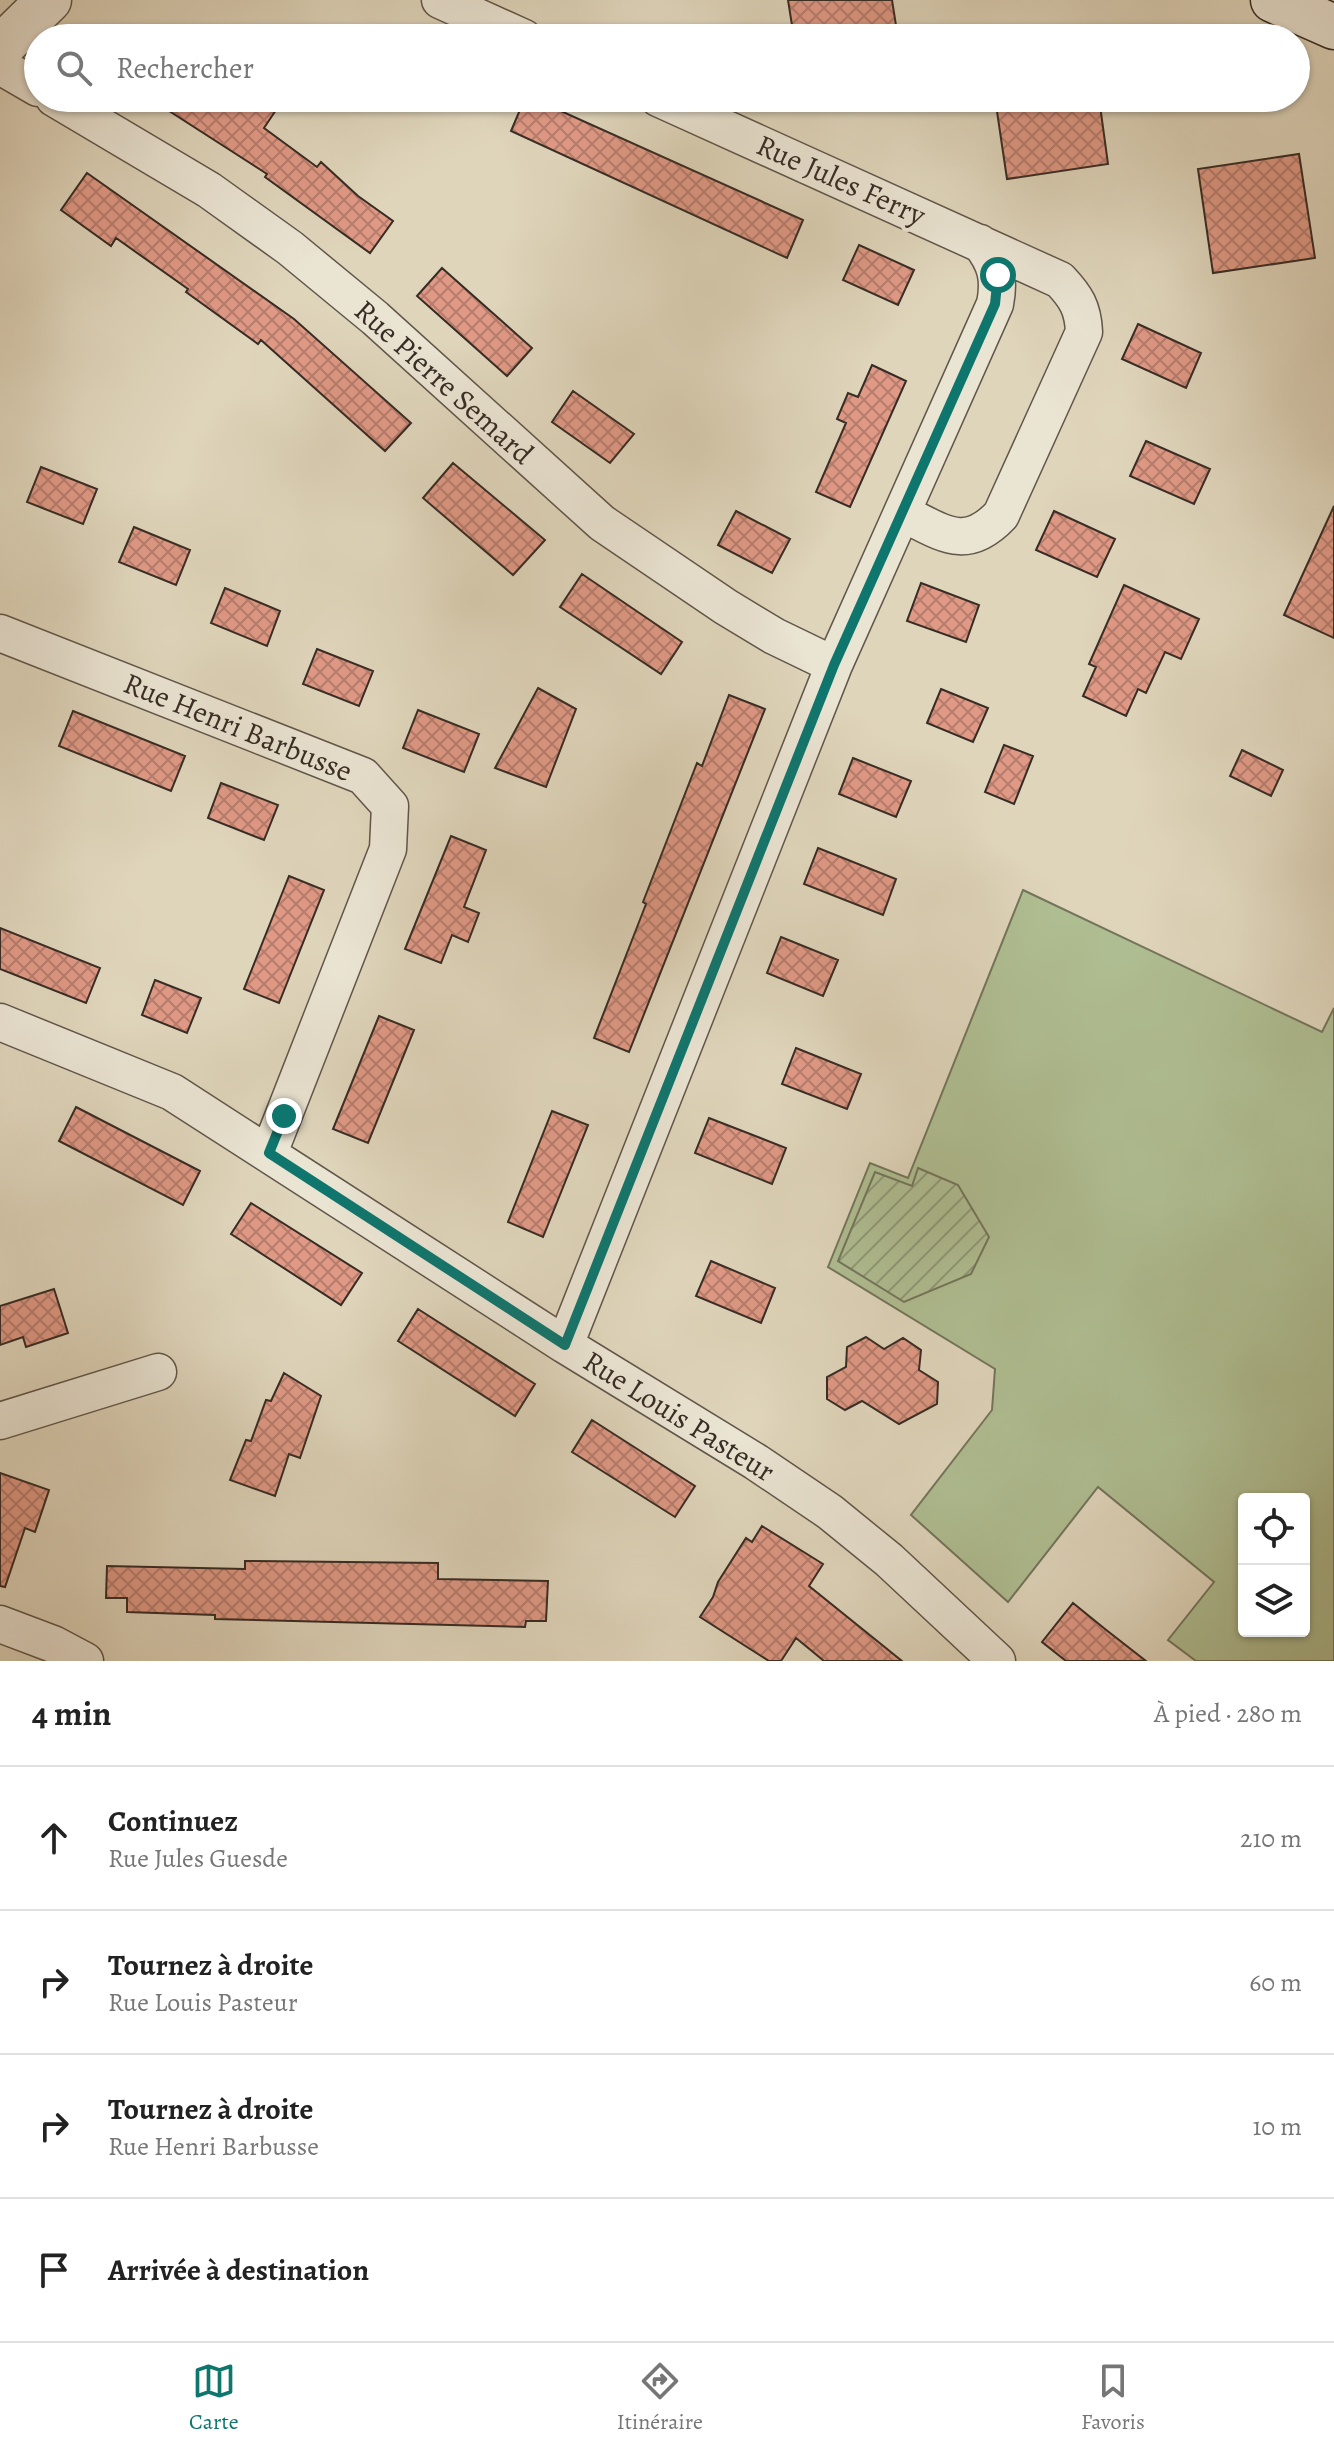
<!DOCTYPE html>
<html lang="fr">
<meta charset="utf-8">
<style>
body{margin:0;font-family:Alegreya,serif;background:#f2f2f2;color:#222}
.controls{position:absolute;right:24px;bottom:24px;display:grid;overflow:hidden;border-radius:8px;box-shadow:0 2px 6px #0004}
.controls button{width:72px;height:72px;display:grid;place-items:center;padding:0;border:0;border-bottom:2px solid #e0e0e0;background:#fff;color:#222;font:40px sans-serif}
.stop{position:absolute;width:24px;height:24px;margin:-18px;border:6px solid #0f766e;border-radius:50%;background:#fff}
.stop.end{background:#0f766e;border-color:#fff;box-shadow:0 2px 8px #0008}
.list{margin:0;padding:0;list-style:none}
h2{display:flex;justify-content:space-between;align-items:center;height:104px;margin:0;padding:0 32px;font-size:34px}
h2 small{font-size:26px;font-weight:400;color:#767676}
.list li{display:grid;grid-template-columns:52px 1fr auto;gap:24px;align-items:center;box-sizing:border-box;height:144px;padding:0 32px;border-top:2px solid #e0e0e0}
.list b{display:block;font-size:30px;white-space:nowrap}
.list p{margin:0;font-size:26px;white-space:nowrap;color:#767676}
.list em{font-size:26px;font-style:normal;color:#767676}
.icon{flex:none;width:44px;height:44px;fill:none;stroke:currentColor;stroke-width:2;stroke-linecap:round;stroke-linejoin:round}
.map{position:relative;flex:none;width:1334px;height:1661px;overflow:hidden}
.search{position:absolute;background:#fff;box-shadow:0 2px 6px #0004;left:24px;right:24px;top:24px;height:88px;display:flex;align-items:center;gap:20px;box-sizing:border-box;padding:0 28px;border-radius:44px;color:#767676;font-size:30px}
.sheet{height:680px;background:#fff}
nav{display:flex;justify-content:space-around;align-items:center;box-sizing:border-box;height:112px;border-top:2px solid #e0e0e0;background:#fff;font-size:22px;color:#767676}
nav a{display:grid;justify-items:center;gap:4px}
nav .on{color:#0f766e}
.map>svg:first-child{display:block}
.grass{fill:#afbe92;stroke:#73755c;stroke-width:2;fill-rule:evenodd}
.garden{fill:url(#garden-furrows);stroke:#73755c;stroke-width:2}
.building{fill:url(#building-cross-hatch);stroke:#372c25;stroke-width:2}
.lines{fill:none;stroke-linecap:round;stroke-linejoin:round}
.minor-casing{stroke:#61564a;stroke-width:39}
.tertiary-casing{stroke:#61564a;stroke-width:47}
.secondary-casing{stroke:#372c25;stroke-width:47}
.minor{stroke:#eae4d3;stroke-width:36}
.tertiary{stroke:#eae4d3;stroke-width:44}
.secondary{stroke:#eae4d3;stroke-width:44}
.route{stroke:#0f766e;stroke-width:10}
.labels{text-anchor:middle;dominant-baseline:central;stroke-width:8;stroke-linejoin:round;paint-order:stroke}
.street-label{font-size:30px;fill:#372c25;stroke:#eae4d3}
</style>
<div class="map">
<svg width="1334" height="1661" viewBox="0 0 1334 1661">
<defs>
<pattern id="garden-furrows" width="10" height="10" patternUnits="userSpaceOnUse" patternTransform="scale(2)"><rect width="10" height="10" fill="#afbe92"/><path d="M-1 1l2-2M0 10L10 0M9 11l2-2" fill="none" stroke="#8f9b77"/></pattern>
<pattern id="building-cross-hatch" width="8" height="8" patternUnits="userSpaceOnUse" patternTransform="scale(2)"><rect width="8" height="8" fill="#e09985"/><path d="M0 0l8 8M0 8l8-8" fill="none" stroke="#b67d6d"/></pattern>
</defs>
<rect width="100%" height="100%" fill="#dfd5bb"/>
<filter id="stains"><feTurbulence type="fractalNoise" baseFrequency=".0025" numOctaves="4"/><feColorMatrix values="0 0 0 0 .2 0 0 0 0 .09 0 0 0 0 .02 0 0 0 .5 -.17"/></filter>
<radialGradient id="worn" r=".72"><stop offset=".6" stop-color="#630" stop-opacity="0"/><stop offset="1" stop-color="#630" stop-opacity=".3"/></radialGradient>
<path class="grass" d="M 1023,890 L 1322,1032 L 1334,1008 L 1334,1661 L 1196,1661 L 1168,1640 L 1214,1582 L 1098,1487 L 1008,1602 L 911,1515 L 992,1410 L 995,1369 L 828,1267 L 870,1163 L 908,1178 ZM 1244,1499 L 1304,1499 L 1304,1631 L 1244,1631 Z"/>
<path class="garden" d="M 918,1168 L 958,1185 L 989,1237 L 971,1274 L 904,1302 L 838,1261 L 875,1172 L 912,1186 Z"/>
<path class="building" d="M 788,0 L 892,0 L 898,38 L 794,38 Z
M 149,98 L 284,98 L 264,128 L 317,167 L 321,162 L 358,196 L 393,221 L 370,253 L 265,177 L 267,174 Z
M 525,98 L 532,98 L 803,220 L 787,258 L 511,131 Z
M 995,98 L 1099,98 L 1108,164 L 1007,179 Z
M 1299,154 L 1315,258 L 1213,273 L 1198,169 Z
M 87,173 L 294,319 L 411,423 L 385,451 L 261,340 L 258,344 L 186,292 L 188,289 L 116,238 L 111,246 L 61,210 Z
M 859,245 L 914,270 L 898,305 L 843,280 Z
M 442,268 L 532,348 L 507,376 L 417,296 Z
M 1138,324 L 1201,353 L 1186,388 L 1122,359 Z
M 872,365 L 906,381 L 850,507 L 816,492 L 846,423 L 837,419 L 848,393 L 858,397 Z
M 573,391 L 634,434 L 610,463 L 552,422 Z
M 1146,441 L 1210,469 L 1194,504 L 1130,476 Z
M 453,463 L 545,540 L 513,575 L 423,498 Z
M 41,467 L 97,489 L 83,524 L 27,502 Z
M 1334,506 L 1334,638 L 1284,615 Z
M 736,511 L 790,539 L 772,573 L 718,545 Z
M 1054,511 L 1115,539 L 1097,577 L 1036,550 Z
M 134,527 L 190,550 L 176,585 L 119,562 Z
M 582,574 L 682,642 L 661,674 L 560,607 Z
M 921,583 L 979,605 L 966,642 L 907,621 Z
M 1124,585 L 1199,619 L 1181,659 L 1165,652 L 1146,693 L 1138,689 L 1126,716 L 1083,696 L 1096,667 L 1089,664 Z
M 225,588 L 280,611 L 267,646 L 211,623 Z
M 317,649 L 373,671 L 359,706 L 303,684 Z
M 538,688 L 576,709 L 546,787 L 495,768 Z
M 941,689 L 988,708 L 973,742 L 927,723 Z
M 729,695 L 765,709 L 629,1052 L 594,1038 L 646,904 L 643,902 L 697,763 L 702,766 Z
M 418,710 L 479,734 L 464,772 L 403,748 Z
M 73,711 L 185,756 L 171,791 L 59,746 Z
M 1004,745 L 1033,756 L 1014,804 L 985,792 Z
M 1242,750 L 1283,770 L 1271,796 L 1230,776 Z
M 853,758 L 911,781 L 896,817 L 839,794 Z
M 221,783 L 278,805 L 264,840 L 208,818 Z
M 451,836 L 486,850 L 464,907 L 479,913 L 468,942 L 452,935 L 441,963 L 405,949 Z
M 818,848 L 896,879 L 883,915 L 804,884 Z
M 289,876 L 324,890 L 279,1003 L 244,989 Z
M 0,928 L 100,968 L 86,1003 L 0,969 Z
M 781,937 L 838,960 L 823,996 L 767,973 Z
M 155,980 L 201,998 L 187,1033 L 142,1015 Z
M 379,1016 L 414,1030 L 368,1143 L 333,1129 Z
M 796,1048 L 861,1074 L 847,1109 L 782,1084 Z
M 76,1107 L 200,1171 L 183,1205 L 59,1141 Z
M 552,1111 L 588,1125 L 543,1237 L 508,1222 Z
M 709,1118 L 786,1148 L 772,1184 L 695,1153 Z
M 251,1203 L 362,1273 L 341,1305 L 231,1234 Z
M 711,1261 L 775,1288 L 761,1323 L 696,1296 Z
M 54,1289 L 68,1333 L 26,1347 L 23,1337 L 0,1345 L 0,1306 Z
M 418,1309 L 535,1384 L 515,1416 L 398,1341 Z
M 866,1337 L 884,1349 L 903,1338 L 921,1350 L 919,1370 L 938,1382 L 937,1404 L 899,1424 L 862,1401 L 845,1410 L 827,1399 L 827,1377 L 846,1367 L 847,1347 Z
M 284,1373 L 321,1396 L 300,1458 L 289,1454 L 275,1496 L 230,1480 L 246,1440 L 251,1441 L 266,1400 L 271,1401 Z
M 592,1420 L 695,1486 L 675,1517 L 572,1452 Z
M 0,1473 L 49,1490 L 35,1532 L 25,1528 L 5,1587 L 0,1586 Z
M 762,1526 L 823,1564 L 809,1586 L 902,1661 L 824,1661 L 796,1638 L 781,1661 L 769,1661 L 700,1617 L 713,1597 L 718,1582 L 746,1538 L 752,1542 Z
M 245,1561 L 438,1563 L 438,1579 L 548,1581 L 546,1621 L 526,1621 L 525,1627 L 215,1619 L 215,1615 L 127,1612 L 127,1598 L 106,1598 L 107,1566 L 245,1569 Z
M 1073,1603 L 1105,1629 L 1146,1661 L 1066,1661 L 1042,1642 Z"/>
<g class="lines">
<g class="minor-casing">
<path id="minor" d="M 440,0 L 524,38
M 0,66 L 38,88
M 54,98 L 209,190 L 290,248 L 375,318 L 602,523 L 726,607 L 774,636 L 834,665
M 658,98 L 1060,280 C 1076,297 1083,308 1084,332 L 1001,515 C 965,553 942,532 902,513
M 0,633 L 363,776 L 390,806 L 388,849 L 269,1153
M 0,1022 L 172,1092 L 565,1345 L 756,1462 L 830,1512 L 889,1560 L 997,1661
M 565,1345 L 834,665 L 995,304 C 1000,279 996,263 980,243
M 0,1421 L 158,1372
M 0,1624 L 53,1644 L 85,1661"/>
</g>
<g class="tertiary-casing">
<path id="tertiary" d="M 0,48 L 49,0"/>
</g>
<g class="secondary-casing">
<path id="secondary" d="M 1273,0 L 1334,27"/>
</g>
<use href="#minor" class="minor"/>
<use href="#tertiary" class="tertiary"/>
<use href="#secondary" class="secondary"/>
</g>
<g class="lines">
<path class="route" d="M 284,1116 L 269,1153 L 565,1345 L 834,665 L 995,304 L 998,275"/>
</g>
<g class="labels">
<g class="street-label">
<text transform="translate(841 180) rotate(24)">Rue Jules Ferry</text>
<text transform="translate(444 382) rotate(42)">Rue Pierre Semard</text>
<text transform="translate(238 727) rotate(22)">Rue Henri Barbusse</text>
<text transform="translate(679 1416) rotate(32)">Rue Louis Pasteur</text>
</g>
</g>
<rect width="100%" height="100%" filter="url(#stains)"/>
<rect width="100%" height="100%" fill="url(#worn)"/>
</svg>
<div class="controls">
<button><svg class="icon" aria-label="locate" viewBox="0 0 24 24"><circle cx="12" cy="12" r="6"/><path d="M12 2v4M12 18v4M2 12h4M18 12h4"/></svg></button>
<button><svg class="icon" aria-label="layers" viewBox="0 0 24 24"><path d="M12 4l9 5-9 5-9-5zM3 14l9 5 9-5"/></svg></button>
</div>
<div class="stop" style="left:998px;top:275px"></div>
<div class="stop end" style="left:284px;top:1116px"></div>
<div class="search"><svg class="icon" aria-label="search" viewBox="0 0 24 24"><circle cx="10" cy="10" r="6"/><path d="M15 15l6 6"/></svg>Rechercher</div>
</div>
<section class="sheet">
<h2>4 min<small>À pied · 280 m</small></h2>
<ul class="list">
<li><svg class="icon" aria-label="ahead" viewBox="0 0 24 24"><path d="M12 20V5M6 11l6-6 6 6"/></svg><div><b>Continuez</b><p>Rue Jules Guesde</p></div><em>210 m</em></li>
<li><svg class="icon" aria-label="right" viewBox="0 0 24 24"><path d="M7 20v-9h11M14 6l5 5-5 5"/></svg><div><b>Tournez à droite</b><p>Rue Louis Pasteur</p></div><em>60 m</em></li>
<li><svg class="icon" aria-label="right" viewBox="0 0 24 24"><path d="M7 20v-9h11M14 6l5 5-5 5"/></svg><div><b>Tournez à droite</b><p>Rue Henri Barbusse</p></div><em>10 m</em></li>
<li><svg class="icon" aria-label="arrive" viewBox="0 0 24 24"><path d="M6 21V4h12l-3 4 3 4H6"/></svg><div><b>Arrivée à destination</b></div></li>
</ul>
</section>
<nav>
<a class="on"><svg class="icon" aria-label="map" viewBox="0 0 24 24"><path d="M3 6l6-2 6 2 6-2v14l-6 2-6-2-6 2zM9 4v14M15 6v14"/></svg>Carte</a>
<a><svg class="icon" aria-label="directions" viewBox="0 0 24 24"><path d="M12 3l9 9-9 9-9-9zM9 14v-3h6M13 9l2 2-2 2"/></svg>Itinéraire</a>
<a><svg class="icon" aria-label="saved" viewBox="0 0 24 24"><path d="M7 4h10v16l-5-4-5 4z"/></svg>Favoris</a>
</nav>
